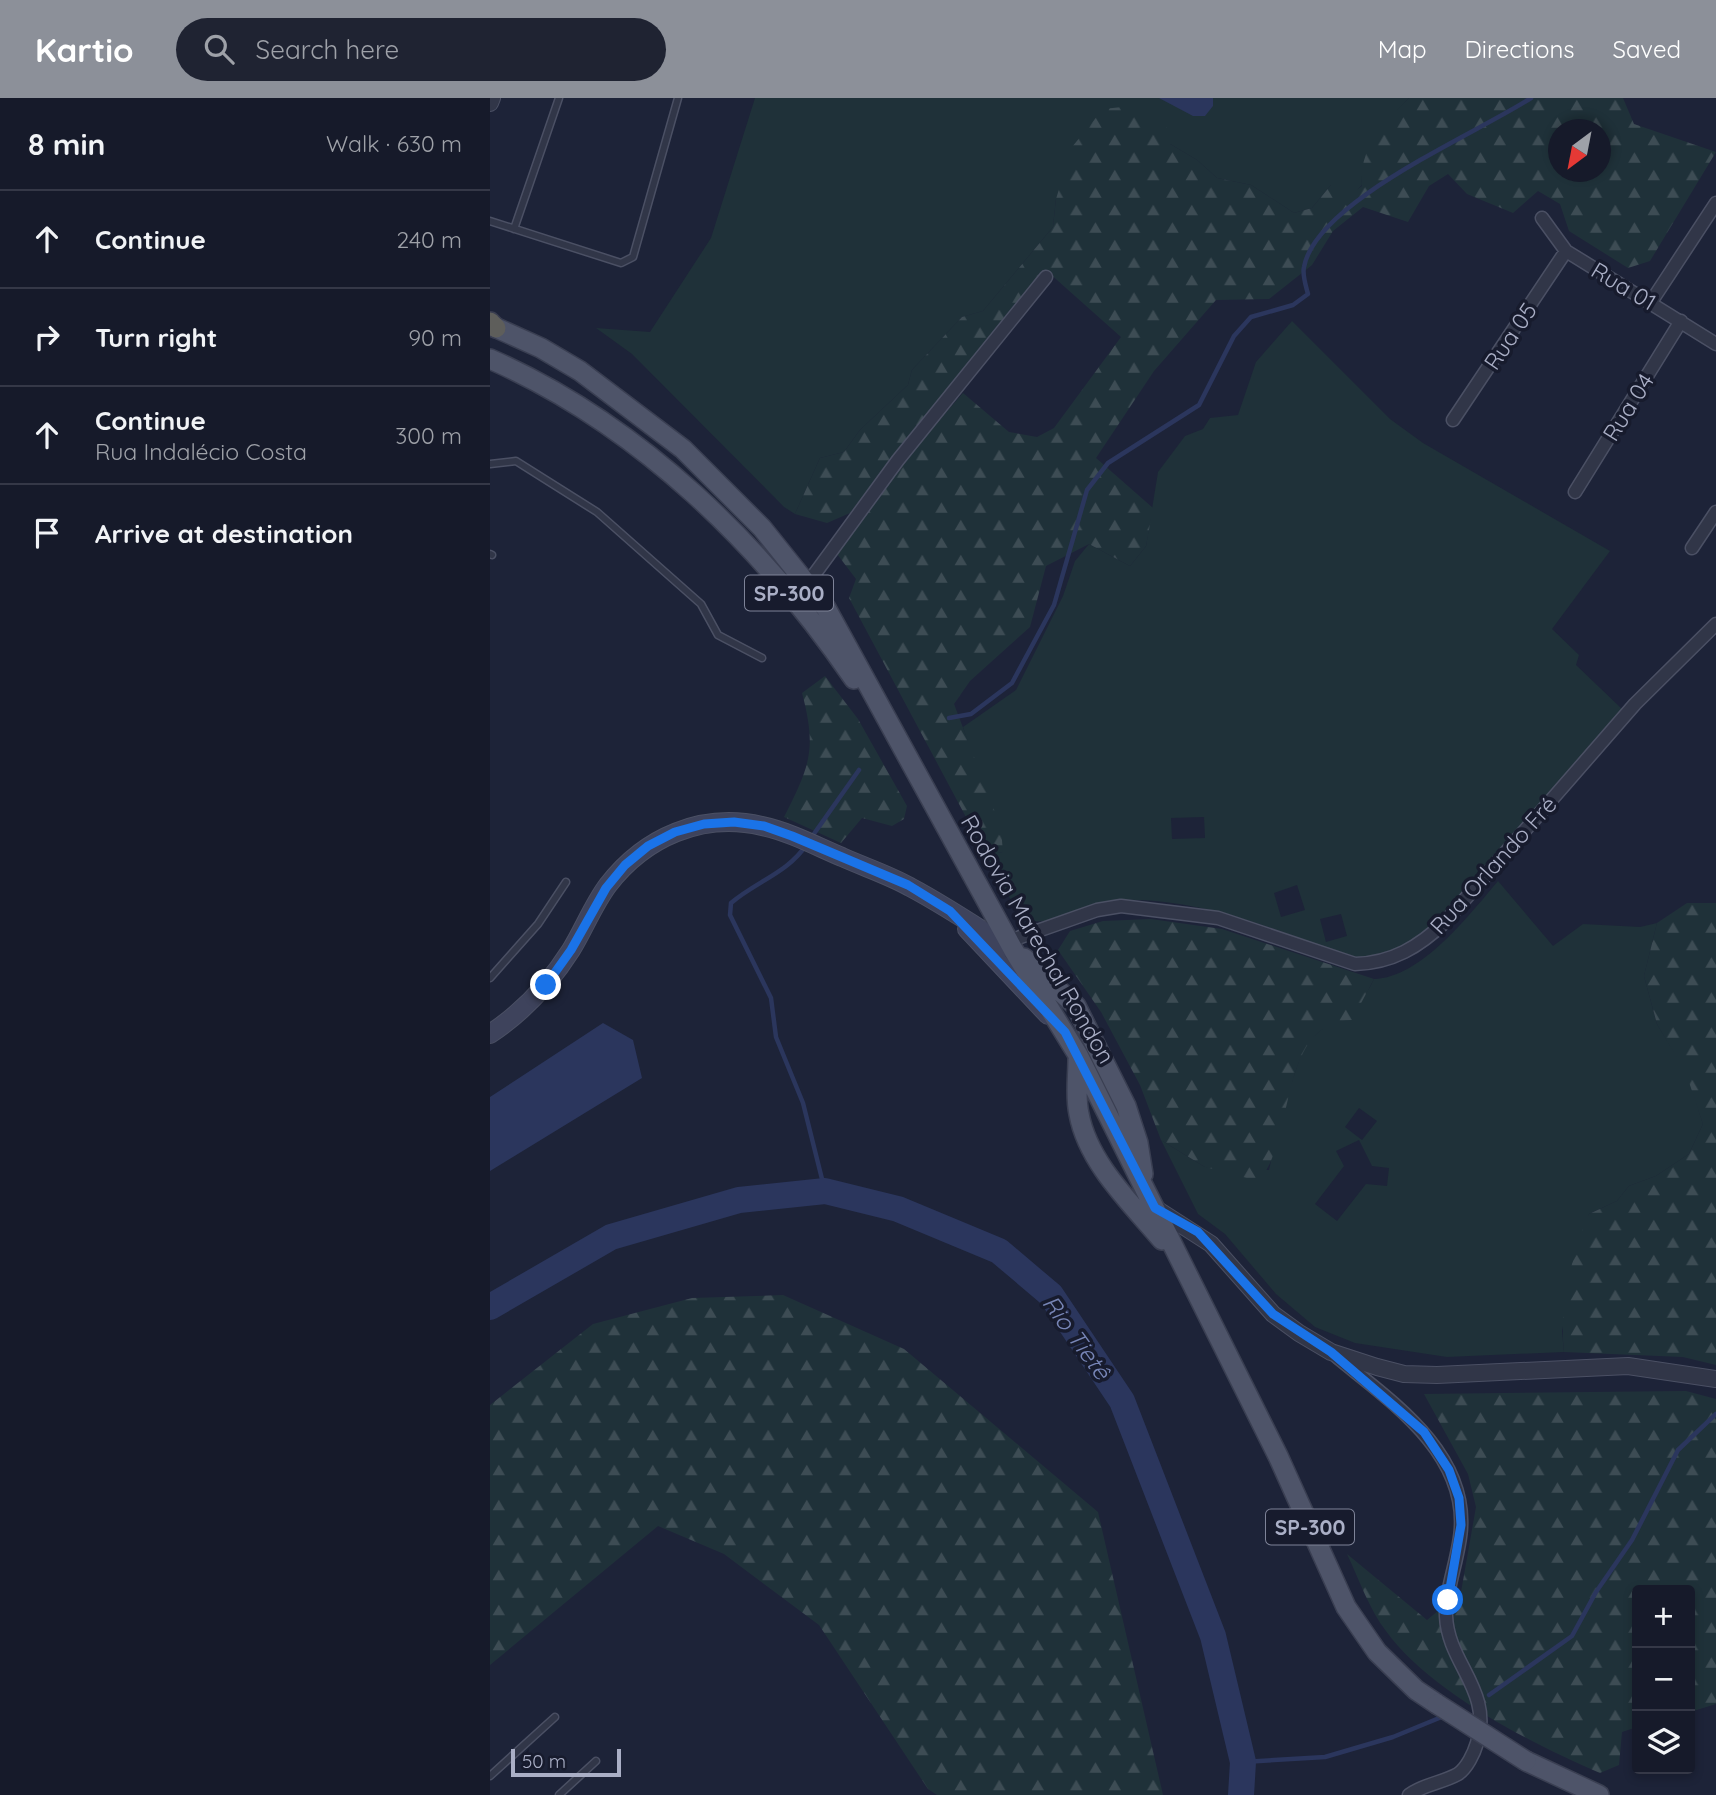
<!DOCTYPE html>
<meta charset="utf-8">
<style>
body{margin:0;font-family:Quicksand,sans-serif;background:#1f2332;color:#f1f3f6}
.controls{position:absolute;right:21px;bottom:21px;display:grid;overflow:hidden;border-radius:7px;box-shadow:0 4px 10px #0003}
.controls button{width:63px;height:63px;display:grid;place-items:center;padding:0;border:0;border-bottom:2px solid #353847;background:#161a2a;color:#f1f3f6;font:35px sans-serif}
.compass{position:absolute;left:1058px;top:21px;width:63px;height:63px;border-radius:50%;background:#161a2a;box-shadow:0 4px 10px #0003;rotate:212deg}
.scale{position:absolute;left:21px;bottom:18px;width:110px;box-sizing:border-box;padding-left:7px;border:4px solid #aaafc6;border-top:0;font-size:19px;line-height:24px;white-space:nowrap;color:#aaafc6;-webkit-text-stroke:5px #171b2d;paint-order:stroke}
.stop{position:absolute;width:21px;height:21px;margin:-16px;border:5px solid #1a73e8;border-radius:50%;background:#fff}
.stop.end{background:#1a73e8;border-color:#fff;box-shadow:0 2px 7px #0008}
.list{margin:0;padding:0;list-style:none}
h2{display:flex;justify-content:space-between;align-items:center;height:91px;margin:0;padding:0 28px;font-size:30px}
h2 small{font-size:23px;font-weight:400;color:#9ea1a8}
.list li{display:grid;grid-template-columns:46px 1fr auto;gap:21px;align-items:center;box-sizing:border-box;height:98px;padding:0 28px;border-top:2px solid #353847}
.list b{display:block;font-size:26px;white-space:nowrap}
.list p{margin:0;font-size:23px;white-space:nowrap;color:#9ea1a8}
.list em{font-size:23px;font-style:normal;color:#9ea1a8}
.icon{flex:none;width:38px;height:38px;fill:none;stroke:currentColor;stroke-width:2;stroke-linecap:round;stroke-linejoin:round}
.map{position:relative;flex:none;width:1226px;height:1697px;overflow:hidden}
header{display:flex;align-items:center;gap:42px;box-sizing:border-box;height:98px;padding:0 35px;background:#8c9099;color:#fff}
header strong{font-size:33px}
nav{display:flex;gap:38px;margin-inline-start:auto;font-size:24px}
.search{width:490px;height:63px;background:#1f2332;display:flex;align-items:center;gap:18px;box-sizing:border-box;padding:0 24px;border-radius:38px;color:#9ea1a8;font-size:26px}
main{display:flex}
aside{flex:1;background:#161a2a}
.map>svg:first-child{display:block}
.grass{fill:#1f3139;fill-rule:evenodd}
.forest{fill:url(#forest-firs);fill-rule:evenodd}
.water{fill:#2b365d}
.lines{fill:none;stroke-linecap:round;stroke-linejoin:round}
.stream{stroke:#2b365d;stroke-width:4.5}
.river{stroke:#2b365d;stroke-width:26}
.service-casing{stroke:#4b5064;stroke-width:9}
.minor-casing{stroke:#4b5064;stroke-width:15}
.tertiary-casing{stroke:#4b5064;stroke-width:18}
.secondary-casing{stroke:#4b5064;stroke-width:20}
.primary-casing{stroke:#3a3f52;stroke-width:22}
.trunk-casing{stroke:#393d50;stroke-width:22}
.service{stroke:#313648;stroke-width:6}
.minor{stroke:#313648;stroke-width:12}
.tertiary{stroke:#313648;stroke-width:16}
.secondary{stroke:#3e435c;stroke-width:18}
.primary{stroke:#4e5469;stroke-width:19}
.trunk{stroke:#5e5e5b;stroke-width:19}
.primary-bridge-casing{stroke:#3a3f52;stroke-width:22;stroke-linecap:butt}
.primary-bridge{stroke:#4e5469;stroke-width:19}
.route{stroke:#1a73e8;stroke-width:9}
.labels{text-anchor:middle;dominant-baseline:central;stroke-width:7;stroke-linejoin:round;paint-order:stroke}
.shield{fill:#171b2d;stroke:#7e8398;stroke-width:2}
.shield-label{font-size:21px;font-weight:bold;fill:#aaafc6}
.street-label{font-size:23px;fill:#aaafc6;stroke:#171b2d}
.water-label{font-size:24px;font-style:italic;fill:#7785b6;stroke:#171b2d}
</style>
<header>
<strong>Kartio</strong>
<div class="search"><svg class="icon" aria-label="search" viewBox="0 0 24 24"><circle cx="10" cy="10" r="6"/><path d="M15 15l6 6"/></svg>Search here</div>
<nav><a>Map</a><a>Directions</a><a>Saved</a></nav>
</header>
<main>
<aside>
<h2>8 min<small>Walk · 630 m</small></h2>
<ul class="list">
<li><svg class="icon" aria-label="ahead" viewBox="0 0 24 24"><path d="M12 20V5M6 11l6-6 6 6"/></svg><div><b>Continue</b></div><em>240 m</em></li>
<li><svg class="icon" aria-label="right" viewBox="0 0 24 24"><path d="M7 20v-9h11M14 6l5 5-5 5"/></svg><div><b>Turn right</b></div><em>90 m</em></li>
<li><svg class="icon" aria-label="ahead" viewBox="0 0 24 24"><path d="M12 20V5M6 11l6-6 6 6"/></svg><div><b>Continue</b><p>Rua Indalécio Costa</p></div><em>300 m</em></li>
<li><svg class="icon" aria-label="arrive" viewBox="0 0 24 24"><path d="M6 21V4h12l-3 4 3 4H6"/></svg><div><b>Arrive at destination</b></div></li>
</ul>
</aside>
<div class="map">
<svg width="1226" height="1697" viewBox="0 0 1226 1697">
<defs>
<pattern id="forest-firs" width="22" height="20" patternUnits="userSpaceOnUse" patternTransform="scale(1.75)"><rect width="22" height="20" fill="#1f3139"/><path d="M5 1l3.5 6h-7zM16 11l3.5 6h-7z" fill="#3d4c54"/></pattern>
</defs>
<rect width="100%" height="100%" fill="#1d2338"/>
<path class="grass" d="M 265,0 L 919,0 C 899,20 869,59 872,87 L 865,94 L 841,87 L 822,110 L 804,115 L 761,87 L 727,80 L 707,62 L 680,46 L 566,101 L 563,129 L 493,213 L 472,219 L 422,272 L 418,287 L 370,332 L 354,354 L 330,360 L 305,416 L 294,409 L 142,256 L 106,230 L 160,234 L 221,140 Z
M 802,223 L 900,321 L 933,345 L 1120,453 L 1062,531 L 1089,557 L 1086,567 L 1132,611 L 933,840 L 884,860 L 866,861 C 788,833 711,799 627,802 C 597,803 557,837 529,817 L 493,751 L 513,755 L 473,629 L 526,592 L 573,498 L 585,463 L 599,446 L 640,468 L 656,448 L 668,374 L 695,338 L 713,331 L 720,320 L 748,317 L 766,264 ZM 714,719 L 715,740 L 682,741 L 681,720 ZM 807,787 L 815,812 L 791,819 L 784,795 ZM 851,816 L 857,838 L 836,844 L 830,821 Z
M 1008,783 L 1063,848 L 1093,826 L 1150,829 L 1167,825 L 1154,878 L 1167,926 L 1197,975 L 1213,1026 L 1199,1056 L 1166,1078 L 1139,1088 L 1127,1103 L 1099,1116 L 1072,1233 L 1074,1254 L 957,1259 L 865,1245 L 825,1229 L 786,1196 L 735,1136 L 708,1116 L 671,1042 L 715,1069 L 779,1072 C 784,1049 806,957 819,943 C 841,919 870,913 884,881 C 931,880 980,816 1008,783 ZM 869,1010 L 887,1023 L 872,1042 L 855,1029 ZM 869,1042 L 882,1068 L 899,1070 L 897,1088 L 876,1086 L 847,1123 L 825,1106 L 854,1068 L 846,1053 Z"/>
<path class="forest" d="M 919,0 L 1133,0 L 1144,26 L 1226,54 L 1160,163 L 1138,170 L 1079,133 L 1070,106 L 1048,93 L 1023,115 L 977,96 L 958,76 L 939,88 L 918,124 L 873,109 L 843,133 L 822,167 L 779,201 L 726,202 L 664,273 L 606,360 L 663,410 L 656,448 L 640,468 L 599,446 L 556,468 L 540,529 L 480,583 L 464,606 L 511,730 L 513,755 L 493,751 L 359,500 L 366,481 L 347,456 L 412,365 L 473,295 L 519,334 L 547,339 L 564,330 L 631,239 L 558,174 L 418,341 L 360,415 L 337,425 L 305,416 L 330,360 L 354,354 L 370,332 L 418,287 L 422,272 L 472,219 L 493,213 L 563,129 L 566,101 L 582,49 L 613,11 L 642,8 L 677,30 L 680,46 L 707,62 L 727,80 L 761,87 L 804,115 L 822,110 L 841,87 L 859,85 L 865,93 L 872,88 C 868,51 895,24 919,0 ZM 1068,32 L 1110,32 L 1110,74 L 1068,74 Z
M 335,578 L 368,621 L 417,708 L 414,721 L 402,728 L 372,720 L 351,745 L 294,719 C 320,668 327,651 312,595 Z
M 1197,805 L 1226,805 L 1226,1267 L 1193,1259 L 1074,1254 C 1069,1207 1081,1159 1099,1116 L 1127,1103 L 1139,1088 L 1166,1078 L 1199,1056 L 1213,1026 L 1196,975 L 1167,926 L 1154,878 L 1167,825 Z
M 661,821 L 732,831 L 884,881 L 862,922 C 786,924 807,1044 768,1083 L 715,1069 L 671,1042 L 650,987 L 611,914 L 568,852 L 580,833 L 613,823 Z
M 293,1197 L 414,1251 L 608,1414 L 673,1697 L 447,1697 L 438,1691 L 329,1527 L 234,1456 L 168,1428 L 0,1567 L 0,1307 L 103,1226 L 202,1200 Z
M 1196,1293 L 1226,1301 L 1226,1606 L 1200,1614 L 1200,1492 L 1147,1492 L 1147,1629 L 1132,1634 L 1129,1667 L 1110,1675 C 1042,1646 940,1594 896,1533 C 879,1511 869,1481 857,1456 L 937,1522 L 971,1494 L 986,1409 L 978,1376 L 934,1296 Z"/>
<path class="water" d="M 669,0 L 723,0 L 723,8 L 715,18 L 703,18 Z
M 113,925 L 143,942 L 152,980 L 0,1073 L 0,999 Z"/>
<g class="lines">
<path class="stream" d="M 459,620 L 481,616 L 522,585 L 564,507 L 597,392 L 618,365 L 709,307 L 744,238 L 761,219 L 803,207 L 818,196 C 816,188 812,177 814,169 C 826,103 986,36 1041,0
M 321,740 L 369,672
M 316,747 C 299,774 265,784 241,805 L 240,817 L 281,900 L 286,939 L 313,1005 L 335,1093
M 999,1597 L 1082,1538 L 1106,1494 L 1142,1442 L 1188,1352 L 1226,1316
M 753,1664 L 835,1659 L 903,1639 L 954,1618"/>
<path class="river" d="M 0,1209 L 121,1139 L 249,1102 L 335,1093 L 408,1111 L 509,1153 L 561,1197 L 632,1303 L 723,1538 L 753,1664 L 751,1697"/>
<g class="service-casing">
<path id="service" d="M 0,123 L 131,165 L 143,159 L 188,0
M 24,131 L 69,0
M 0,366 L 26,363 L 107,414 L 211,506 L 228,537 L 272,560
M 0,456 L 2,457
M 0,880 L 48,826 L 76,784
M 0,1678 L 65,1619
M 69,1697 L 106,1663"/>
</g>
<g class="minor-casing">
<path id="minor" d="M 1052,120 L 1076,153 L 1226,246
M 1161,204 L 1226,105
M 963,322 L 1076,153
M 1085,394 L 1191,223
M 1202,450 L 1226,414
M 318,485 L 408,362 L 556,179
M 519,843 L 607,812 L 631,808 L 728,820 L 865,866 C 902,865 929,849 956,823 L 1145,606 L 1226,526
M 847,1259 C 899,1302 975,1352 971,1429 C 970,1457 955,1492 956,1518 C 958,1566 1003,1592 987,1645 C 984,1655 977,1670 968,1676 C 952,1685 934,1686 919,1697"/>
</g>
<g class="tertiary-casing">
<path id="tertiary" d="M 0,5 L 2,0
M 665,1110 L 721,1146 L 783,1216 L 809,1235 L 841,1254 L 887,1269 L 914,1276 L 947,1277 L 1138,1268 L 1226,1281"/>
</g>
<g class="secondary-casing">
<path id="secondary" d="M 477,831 L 558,917
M 0,936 C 33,914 60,885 81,852 C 94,831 103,807 118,787 C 155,739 212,714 272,728 C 300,734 326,748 352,759 C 374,769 399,777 420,789 C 456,808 490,831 524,853"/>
</g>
<g class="primary-casing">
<path id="primary" d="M 0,227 L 51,250 L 90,273 L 193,351 L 272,430 L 336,510 L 524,853 L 588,957 L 788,1358 L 856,1509 L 887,1554 L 926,1592 L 947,1606
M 0,261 C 150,327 273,448 364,581
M 534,860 L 586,908 L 636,1008 L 648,1045 L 653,1076
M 588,961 C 588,979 585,999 589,1016 C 598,1065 641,1105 672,1142
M 1036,1663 L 1109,1697"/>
</g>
<g class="trunk-casing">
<path id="trunk" d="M 0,224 L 6,230"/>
</g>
<use href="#service" class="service"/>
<use href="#minor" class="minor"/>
<use href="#tertiary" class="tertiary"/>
<use href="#secondary" class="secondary"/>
<use href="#primary" class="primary"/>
<use href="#trunk" class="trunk"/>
<g class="primary-bridge-casing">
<path id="primary-bridge" d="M 947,1606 L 1036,1663"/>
</g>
<use href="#primary-bridge" class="primary-bridge"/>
</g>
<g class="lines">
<path class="route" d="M 56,887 L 81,852 L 116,790 L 135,767 L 158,748 L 185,734 L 214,726 L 244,724 L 274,728 L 302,738 L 418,787 L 460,813 L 575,934 L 665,1110 L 708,1134 L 783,1216 L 841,1254 L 934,1334 L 959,1372 L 969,1400 L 971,1427 L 958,1502"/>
</g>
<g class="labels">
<g class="shield">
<rect x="255" y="477.5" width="88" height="35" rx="5"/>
<rect x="776" y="1411.5" width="88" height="35" rx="5"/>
</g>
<g class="shield-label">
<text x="299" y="495">SP-300</text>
<text x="820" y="1429">SP-300</text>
</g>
<g class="street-label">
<text transform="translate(1134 188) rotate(31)">Rua 01</text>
<text transform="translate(1020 238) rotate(-56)">Rua 05</text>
<text transform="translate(1138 309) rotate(-58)">Rua 04</text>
<text transform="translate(1003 767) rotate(-48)">Rua Orlando Fré</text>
<text transform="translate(548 841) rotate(60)">Rodovia Marechal Rondon</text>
</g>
<g class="water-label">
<text transform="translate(587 1239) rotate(54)">Rio Tietê</text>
</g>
</g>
</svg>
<div class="controls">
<button>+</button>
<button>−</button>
<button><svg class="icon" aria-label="layers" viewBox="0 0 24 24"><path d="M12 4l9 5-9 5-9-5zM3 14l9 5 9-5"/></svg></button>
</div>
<svg class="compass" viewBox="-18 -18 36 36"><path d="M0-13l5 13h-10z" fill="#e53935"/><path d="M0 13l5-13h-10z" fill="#9ea1a8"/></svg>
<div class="scale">50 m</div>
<div class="stop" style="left:958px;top:1502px"></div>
<div class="stop end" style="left:56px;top:887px"></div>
</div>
</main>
